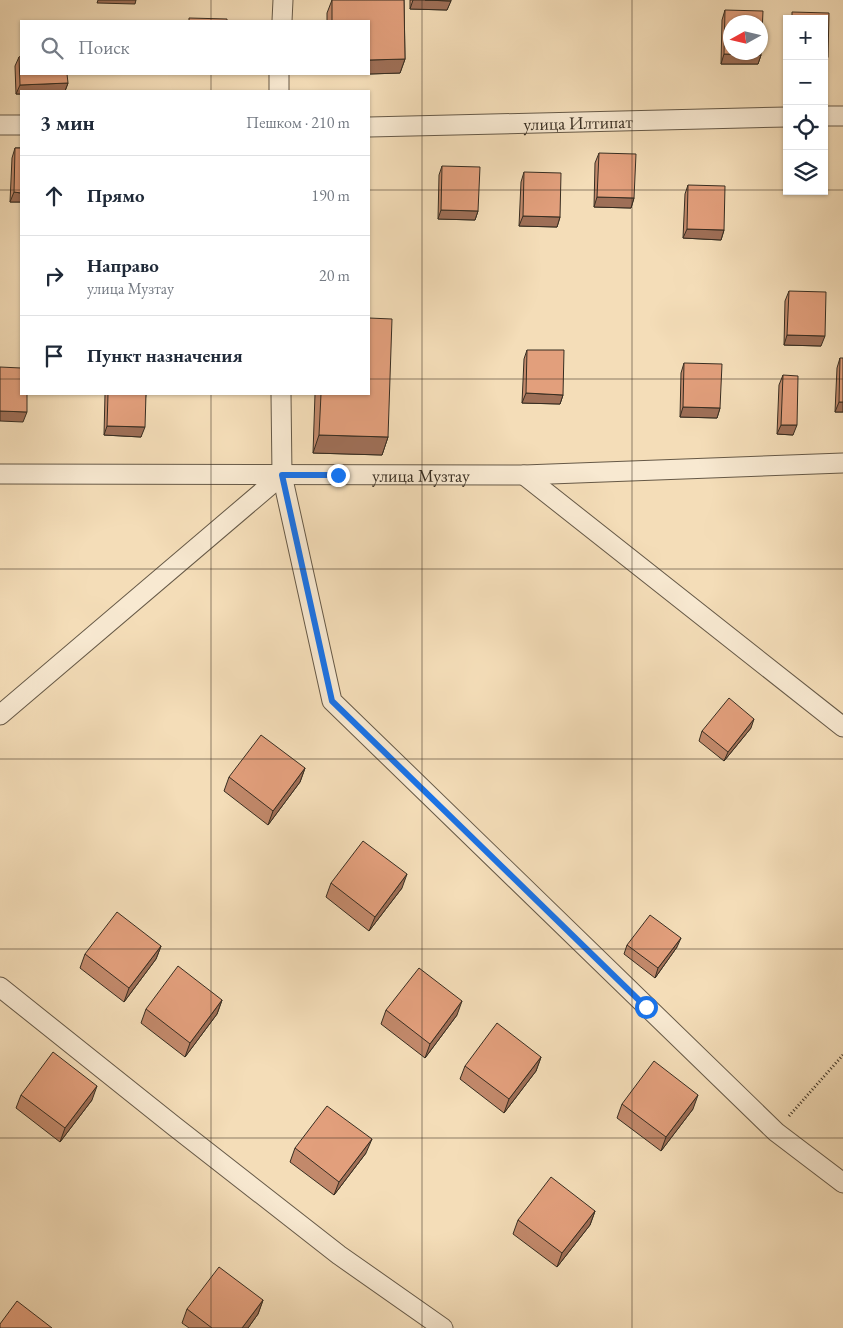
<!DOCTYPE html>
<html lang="ru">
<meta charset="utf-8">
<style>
body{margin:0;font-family:"EB Garamond",serif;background:#f6f6f7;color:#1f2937}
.controls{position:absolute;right:15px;top:15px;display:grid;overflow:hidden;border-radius:0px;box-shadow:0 1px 4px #0004}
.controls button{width:45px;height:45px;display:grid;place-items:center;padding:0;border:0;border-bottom:1px solid #e0e1e3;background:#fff;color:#1f2937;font:25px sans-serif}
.compass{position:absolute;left:723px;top:15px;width:45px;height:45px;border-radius:50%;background:#fff;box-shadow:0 1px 4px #0004;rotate:262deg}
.stop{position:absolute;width:15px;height:15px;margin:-11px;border:4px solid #1a73e8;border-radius:50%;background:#fff}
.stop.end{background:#1a73e8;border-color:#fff;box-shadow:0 1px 5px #0008}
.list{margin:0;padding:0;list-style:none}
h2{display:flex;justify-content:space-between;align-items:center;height:65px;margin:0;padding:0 20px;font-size:21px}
h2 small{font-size:16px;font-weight:400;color:#747a83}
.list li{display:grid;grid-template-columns:32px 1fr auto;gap:15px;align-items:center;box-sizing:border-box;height:80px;padding:0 20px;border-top:1px solid #e0e1e3}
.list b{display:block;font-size:19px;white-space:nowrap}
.list p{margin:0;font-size:16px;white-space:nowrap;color:#747a83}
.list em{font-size:16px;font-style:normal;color:#747a83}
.icon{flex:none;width:28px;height:28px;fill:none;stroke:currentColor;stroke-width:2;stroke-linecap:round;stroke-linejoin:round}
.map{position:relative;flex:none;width:843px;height:1328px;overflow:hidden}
.search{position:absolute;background:#fff;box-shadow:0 1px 4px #0004;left:20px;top:20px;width:350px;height:55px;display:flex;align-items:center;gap:12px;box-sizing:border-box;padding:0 18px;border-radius:0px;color:#747a83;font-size:19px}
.panel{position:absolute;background:#fff;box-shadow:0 1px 4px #0004;left:20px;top:90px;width:350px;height:305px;border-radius:0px}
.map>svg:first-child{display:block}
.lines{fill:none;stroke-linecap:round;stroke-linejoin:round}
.minor-casing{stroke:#665947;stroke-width:21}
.path{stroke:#372d21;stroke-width:3;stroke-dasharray:1 2.5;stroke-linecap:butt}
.minor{stroke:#f8e9d1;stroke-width:19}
.wall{fill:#c2896b;stroke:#372d21}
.shaded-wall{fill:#9e6f57;stroke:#372d21}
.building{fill:#e29f7c;stroke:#372d21;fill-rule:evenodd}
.route{stroke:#1a73e8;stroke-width:6}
.grid{fill:none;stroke:#372d21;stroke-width:1;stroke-opacity:0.55}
.labels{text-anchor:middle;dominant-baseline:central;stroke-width:4;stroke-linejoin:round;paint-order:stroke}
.street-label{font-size:18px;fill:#372d21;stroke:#f8e9d1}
</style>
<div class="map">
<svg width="843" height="1328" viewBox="0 0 843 1328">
<rect width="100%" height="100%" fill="#f4ddb8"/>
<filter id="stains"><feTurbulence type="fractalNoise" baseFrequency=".004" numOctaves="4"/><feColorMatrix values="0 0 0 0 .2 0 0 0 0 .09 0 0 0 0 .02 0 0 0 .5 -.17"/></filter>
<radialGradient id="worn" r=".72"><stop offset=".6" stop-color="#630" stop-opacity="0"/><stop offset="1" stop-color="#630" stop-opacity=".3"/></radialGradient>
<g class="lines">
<g class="minor-casing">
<g id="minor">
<path d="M 282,21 L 283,0"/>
<path d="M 279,91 L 279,74"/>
<path d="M 824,116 L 843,116"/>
<path d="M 0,125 L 21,125"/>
<path id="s1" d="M 369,127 L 787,117"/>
<path d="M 281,394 L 282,475 L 332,701 L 776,1132 L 843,1183"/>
<path id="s2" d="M 0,474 L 524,475 L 843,463"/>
<path d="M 524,475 L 843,727"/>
<path d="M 0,715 L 282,475"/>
<path d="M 0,987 L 174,1126 L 339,1255 L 443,1328"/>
</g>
</g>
<path class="path" d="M 789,1116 L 843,1055"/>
<use href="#minor" class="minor"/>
</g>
<path class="wall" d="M 332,0 L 404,0 L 405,59 L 400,73 L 369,74 L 369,21 L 327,21 L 327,13 Z
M 410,0 L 451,0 L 447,10 L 410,9 Z
M 725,10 L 761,55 L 758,64 L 721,64 L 722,20 Z
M 19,57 L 68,83 L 65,91 L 21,91 L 21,94 L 16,94 L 15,66 Z
M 15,148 L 21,148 L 21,202 L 10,202 L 12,158 Z
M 599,153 L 634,198 L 631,208 L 594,207 L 595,163 Z
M 442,166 L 478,211 L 475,220 L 438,219 L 439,175 Z
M 524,172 L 560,217 L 557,227 L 519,226 L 521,182 Z
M 688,185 L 724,230 L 721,240 L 683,238 L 685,194 Z
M 789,291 L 821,346 L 784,345 L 785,301 Z
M 527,350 L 563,395 L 560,404 L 522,403 L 524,359 Z
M 840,358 L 843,412 L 835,412 L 837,368 Z
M 684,363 L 720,408 L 717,418 L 680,417 L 681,373 Z
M 783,375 L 793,435 L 777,434 L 779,385 Z
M 105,394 L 146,394 L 141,437 L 104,435 Z
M 315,394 L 369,394 L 388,437 L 382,455 L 313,453 Z
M 751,728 L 724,761 L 699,741 L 702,731 Z
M 305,768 L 300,782 L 268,825 L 224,791 L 229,777 Z
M 331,883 L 402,888 L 369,931 L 326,897 Z
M 627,945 L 677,947 L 655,978 L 624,954 Z
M 161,946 L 156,959 L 124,1002 L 80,968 L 85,954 Z
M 222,1000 L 217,1014 L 185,1057 L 141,1023 L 146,1009 Z
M 386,1010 L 457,1015 L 425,1058 L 381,1024 Z
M 541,1057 L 536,1071 L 504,1113 L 460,1079 L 465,1066 Z
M 21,1095 L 92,1100 L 60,1142 L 16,1108 Z
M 622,1104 L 693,1109 L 661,1151 L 617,1118 Z
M 295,1148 L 366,1153 L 334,1195 L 290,1162 Z
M 595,1211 L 590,1225 L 557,1267 L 513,1234 L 518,1220 Z
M 263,1300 L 258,1314 L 248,1328 L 189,1328 L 182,1323 L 187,1309 Z"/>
<path class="shaded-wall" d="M 98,0 L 136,0 L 135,4 L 97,3 Z
M 413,0 L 425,0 L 451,1 L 447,10 L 410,9 Z
M 724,54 L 761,55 L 758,64 L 721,64 Z
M 824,57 L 828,57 L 824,66 Z
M 405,59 L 400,73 L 369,74 L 369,60 Z
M 68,83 L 65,91 L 21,91 L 21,94 L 16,94 L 20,85 Z
M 14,192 L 21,193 L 21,202 L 10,202 Z
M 597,197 L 634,198 L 631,208 L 594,207 Z
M 441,210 L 478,211 L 475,220 L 438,219 Z
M 523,216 L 560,217 L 557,227 L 519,226 Z
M 687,229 L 724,230 L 721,240 L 683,238 Z
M 787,335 L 825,336 L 821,346 L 784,345 Z
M 526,393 L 563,395 L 560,404 L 522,403 Z
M 839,402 L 843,402 L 843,412 L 835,412 Z
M 683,407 L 720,408 L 717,418 L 680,417 Z
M 0,411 L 27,412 L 23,422 L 0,421 Z
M 781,425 L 797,425 L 793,435 L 777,434 Z
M 107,426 L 145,427 L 141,437 L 104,435 Z
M 319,435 L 388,437 L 382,455 L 313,453 Z
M 754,719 L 751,728 L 724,761 L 728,752 Z
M 305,768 L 300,782 L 268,825 L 273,811 Z
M 407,874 L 402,888 L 369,931 L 375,917 Z
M 681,938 L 677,947 L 655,978 L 658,968 Z
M 161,946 L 156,959 L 124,1002 L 129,988 Z
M 222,1000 L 217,1014 L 185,1057 L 190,1043 Z
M 462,1001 L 457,1015 L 425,1058 L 430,1044 Z
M 541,1057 L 536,1071 L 504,1113 L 509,1099 Z
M 97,1086 L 92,1100 L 60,1142 L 65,1128 Z
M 698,1095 L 693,1109 L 661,1151 L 666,1137 Z
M 372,1139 L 366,1153 L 334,1195 L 339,1182 Z
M 595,1211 L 590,1225 L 557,1267 L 562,1253 Z
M 263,1300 L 258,1314 L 248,1328 L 242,1328 Z"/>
<path class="building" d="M 332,0 L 404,0 L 405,59 L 369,60 L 369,21 L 332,21 Z
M 425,0 L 451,0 L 451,1 Z
M 725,10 L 763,11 L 761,55 L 724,54 ZM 730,22 L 760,22 L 760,52 L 730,52 Z
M 792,12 L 829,13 L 828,57 L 824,57 L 824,19 L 792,19 Z
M 189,18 L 227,19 L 227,21 L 189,21 Z
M 21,56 L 21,74 L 67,74 L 68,83 L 20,85 L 19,57 Z
M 15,148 L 21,148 L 21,193 L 14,192 Z
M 599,153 L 636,154 L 634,198 L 597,197 Z
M 442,166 L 480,167 L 478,211 L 441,210 Z
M 524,172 L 561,173 L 560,217 L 523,216 Z
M 688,185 L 725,186 L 724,230 L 687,229 Z
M 789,291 L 826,292 L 825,336 L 787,335 Z
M 369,318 L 392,319 L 388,437 L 319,435 L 321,394 L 369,394 Z
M 527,350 L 564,350 L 563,395 L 526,393 Z
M 840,358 L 843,358 L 843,402 L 839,402 Z
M 684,363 L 722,364 L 720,408 L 683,407 Z
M 0,367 L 21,368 L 21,394 L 27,394 L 27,412 L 0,411 Z
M 783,375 L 798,376 L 797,425 L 781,425 Z
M 108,394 L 146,394 L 145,427 L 107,426 Z
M 729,698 L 754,719 L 728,752 L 702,731 Z
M 261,735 L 305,768 L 273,811 L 229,777 Z
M 363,841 L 407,874 L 375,917 L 331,883 Z
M 117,912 L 161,946 L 129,988 L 85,954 Z
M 650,915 L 681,938 L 658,968 L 627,945 Z
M 178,966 L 222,1000 L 190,1043 L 146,1009 Z
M 419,968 L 462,1001 L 430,1044 L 386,1010 Z
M 497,1023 L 541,1057 L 509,1099 L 465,1066 Z
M 53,1052 L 97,1086 L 65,1128 L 21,1095 Z
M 654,1061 L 698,1095 L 666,1137 L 622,1104 Z
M 327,1106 L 372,1139 L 339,1182 L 295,1148 Z
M 551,1177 L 595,1211 L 562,1253 L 518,1220 Z
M 219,1267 L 263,1300 L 242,1328 L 212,1328 L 187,1309 Z
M 17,1301 L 52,1328 L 0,1328 L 0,1324 Z"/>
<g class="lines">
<path class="route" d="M 338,475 L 282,475 L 332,701 L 646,1007"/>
</g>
<path class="grid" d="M 211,0 L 211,21M 422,0 L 422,1328M 632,0 L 632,1328M 211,74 L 211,91M 0,190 L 21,190M 369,190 L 787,190M 824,190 L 843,190M 0,379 L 21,379M 369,379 L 843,379M 211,394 L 211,1328M 0,569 L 843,569M 0,759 L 843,759M 0,949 L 843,949M 0,1138 L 843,1138"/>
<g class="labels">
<g class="street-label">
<text stroke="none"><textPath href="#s1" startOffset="209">улица Илтипат</textPath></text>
<text stroke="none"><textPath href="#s2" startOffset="421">улица Музтау</textPath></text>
</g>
</g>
<rect width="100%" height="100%" filter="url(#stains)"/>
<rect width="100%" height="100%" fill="url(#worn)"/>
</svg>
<div class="controls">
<button>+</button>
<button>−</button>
<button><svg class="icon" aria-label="locate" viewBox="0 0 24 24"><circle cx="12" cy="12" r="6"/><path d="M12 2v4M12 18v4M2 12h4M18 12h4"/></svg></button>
<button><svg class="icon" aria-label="layers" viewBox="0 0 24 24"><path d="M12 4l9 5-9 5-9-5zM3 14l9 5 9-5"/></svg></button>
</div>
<svg class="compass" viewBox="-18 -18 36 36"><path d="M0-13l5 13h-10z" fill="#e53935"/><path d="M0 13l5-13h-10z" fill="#747a83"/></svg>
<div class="stop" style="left:646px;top:1007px"></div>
<div class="stop end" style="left:338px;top:475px"></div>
<div class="search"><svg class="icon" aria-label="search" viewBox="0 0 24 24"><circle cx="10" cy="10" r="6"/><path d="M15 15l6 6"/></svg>Поиск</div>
<section class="panel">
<h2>3 мин<small>Пешком · 210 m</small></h2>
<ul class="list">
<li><svg class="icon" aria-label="ahead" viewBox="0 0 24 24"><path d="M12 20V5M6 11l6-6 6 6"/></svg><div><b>Прямо</b></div><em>190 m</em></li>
<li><svg class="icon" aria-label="right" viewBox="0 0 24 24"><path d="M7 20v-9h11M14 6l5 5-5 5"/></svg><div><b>Направо</b><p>улица Музтау</p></div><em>20 m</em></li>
<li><svg class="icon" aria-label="arrive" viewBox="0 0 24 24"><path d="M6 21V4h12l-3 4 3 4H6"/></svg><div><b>Пункт назначения</b></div></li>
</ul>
</section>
</div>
